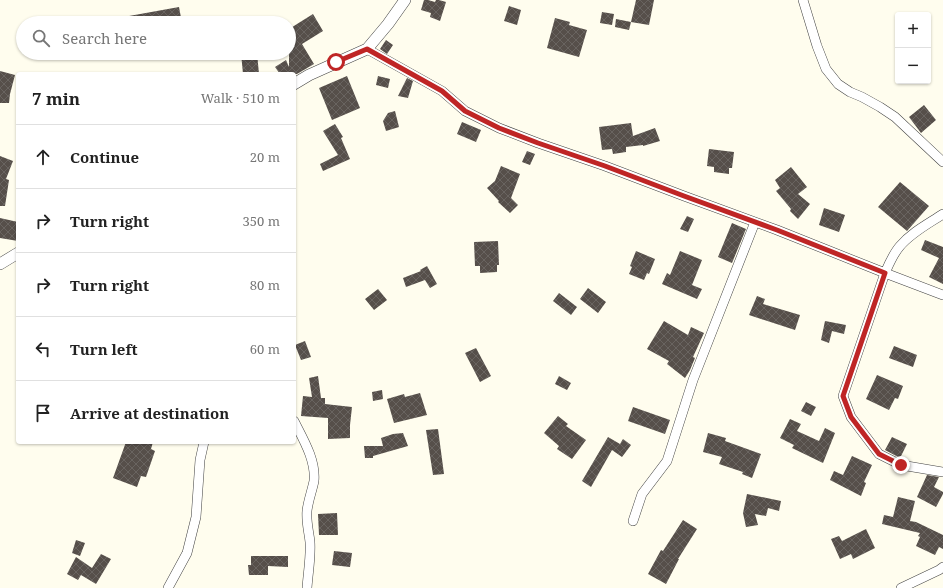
<!DOCTYPE html>
<meta charset="utf-8">
<style>
body{margin:0;font-family:"Noto Serif",serif;background:#f2f2f2;color:#222}
.controls{position:absolute;right:12px;top:12px;display:grid;overflow:hidden;border-radius:4px;box-shadow:0 1px 3px #0004}
.controls button{width:36px;height:36px;display:grid;place-items:center;padding:0;border:0;border-bottom:1px solid #e0e0e0;background:#fff;color:#222;font:20px sans-serif}
.stop{position:absolute;width:12px;height:12px;margin:-9px;border:3px solid #bf2525;border-radius:50%;background:#fff}
.stop.end{background:#bf2525;border-color:#fff;box-shadow:0 1px 4px #0008}
.list{margin:0;padding:0;list-style:none}
h2{display:flex;justify-content:space-between;align-items:center;height:52px;margin:0;padding:0 16px;font-size:17px}
h2 small{font-size:13px;font-weight:400;color:#767676}
.list li{display:grid;grid-template-columns:26px 1fr auto;gap:12px;align-items:center;box-sizing:border-box;height:64px;padding:0 16px;border-top:1px solid #e0e0e0}
.list b{display:block;font-size:15px;white-space:nowrap}
.list em{font-size:13px;font-style:normal;color:#767676}
.icon{flex:none;width:22px;height:22px;fill:none;stroke:currentColor;stroke-width:2;stroke-linecap:round;stroke-linejoin:round}
.map{position:relative;flex:none;width:943px;height:588px;overflow:hidden}
.search{position:absolute;background:#fff;box-shadow:0 1px 3px #0004;left:16px;top:16px;width:280px;height:44px;display:flex;align-items:center;gap:10px;box-sizing:border-box;padding:0 14px;border-radius:22px;color:#767676;font-size:15px}
.panel{position:absolute;background:#fff;box-shadow:0 1px 3px #0004;left:16px;top:72px;width:280px;height:372px;border-radius:4px}
.map>svg:first-child{display:block}
.building{fill:url(#building-cross-hatch)}
.lines{fill:none;stroke-linecap:round;stroke-linejoin:round}
.minor-casing{stroke:#414141;stroke-width:10}
.tertiary-casing{stroke:#414141;stroke-width:12}
.minor{stroke:#fff;stroke-width:9}
.tertiary{stroke:#fff;stroke-width:11}
.route{stroke:#bf2525;stroke-width:5}
</style>
<div class="map">
<svg width="943" height="588" viewBox="0 0 943 588">
<defs>
<pattern id="building-cross-hatch" width="8" height="8" patternUnits="userSpaceOnUse"><rect width="8" height="8" fill="#564f4a"/><path d="M0 0l8 8M0 8l8-8" fill="none" stroke="#696460"/></pattern>
</defs>
<rect width="100%" height="100%" fill="#fffdee"/>
<path class="building" d="M 424,0 L 428,0 L 435,2 L 436,0 L 439,0 L 446,2 L 440,21 L 430,17 L 431,13 L 421,10 Z
M 636,0 L 654,0 L 649,25 L 631,22 Z
M 509,6 L 521,10 L 517,25 L 504,21 Z
M 179,7 L 182,23 L 118,23 L 118,18 Z
M 602,12 L 614,14 L 612,25 L 600,23 Z
M 313,14 L 323,31 L 302,44 L 314,64 L 297,74 L 280,74 L 275,67 L 286,60 L 289,67 L 289,29 Z
M 555,18 L 570,22 L 569,25 L 587,30 L 579,57 L 547,48 Z
M 616,19 L 631,22 L 629,30 L 615,27 Z
M 386,40 L 393,45 L 387,54 L 380,49 Z
M 241,53 L 257,53 L 259,74 L 243,74 Z
M 0,71 L 15,75 L 10,94 L 9,103 L 0,103 Z
M 347,76 L 360,108 L 332,120 L 319,88 Z
M 378,76 L 390,79 L 388,88 L 376,85 Z
M 407,78 L 413,81 L 408,98 L 398,96 Z
M 924,105 L 936,120 L 921,133 L 909,117 Z
M 395,111 L 399,127 L 386,131 L 383,121 L 388,113 Z
M 462,122 L 481,130 L 476,142 L 457,134 Z
M 631,123 L 633,136 L 655,128 L 660,141 L 643,146 L 643,145 L 626,147 L 626,152 L 613,154 L 612,149 L 602,150 L 599,127 Z
M 335,124 L 343,137 L 341,138 L 350,159 L 323,171 L 320,164 L 338,155 L 323,131 Z
M 709,149 L 734,152 L 732,168 L 729,168 L 729,174 L 714,172 L 714,167 L 707,166 Z
M 527,151 L 535,154 L 530,165 L 522,162 Z
M 0,156 L 13,161 L 6,179 L 9,180 L 5,206 L 0,206 Z
M 501,166 L 520,174 L 511,198 L 518,205 L 510,213 L 498,202 L 499,201 L 487,188 L 495,181 Z
M 791,167 L 807,187 L 798,194 L 810,204 L 798,219 L 790,211 L 791,209 L 776,191 L 780,188 L 775,180 Z
M 900,182 L 929,206 L 907,231 L 878,207 Z
M 824,208 L 845,215 L 839,232 L 819,225 Z
M 687,216 L 694,219 L 688,232 L 680,229 Z
M 0,218 L 18,222 L 18,241 L 0,238 Z
M 732,223 L 746,229 L 732,263 L 718,257 Z
M 925,240 L 943,247 L 943,284 L 929,277 L 939,258 L 921,250 Z
M 498,241 L 499,265 L 497,265 L 497,272 L 480,273 L 480,266 L 475,266 L 474,242 Z
M 636,251 L 655,259 L 649,274 L 647,273 L 644,280 L 629,274 L 632,267 L 630,266 Z
M 680,251 L 702,260 L 692,285 L 702,289 L 697,299 L 662,284 L 667,273 L 670,275 Z
M 427,266 L 437,284 L 430,288 L 425,280 L 406,287 L 403,278 L 421,271 L 420,270 Z
M 588,288 L 606,302 L 598,313 L 580,299 Z
M 378,289 L 387,300 L 374,310 L 365,299 Z
M 559,293 L 577,307 L 571,315 L 553,301 Z
M 757,296 L 765,299 L 763,304 L 800,315 L 795,330 L 749,315 Z
M 664,321 L 688,335 L 691,327 L 704,333 L 693,357 L 695,358 L 690,370 L 685,378 L 667,364 L 669,361 L 647,349 Z
M 825,321 L 846,325 L 844,334 L 832,331 L 829,343 L 821,340 Z
M 305,341 L 311,357 L 301,360 L 295,345 Z
M 894,346 L 917,355 L 913,367 L 889,358 Z
M 476,348 L 491,376 L 480,382 L 465,353 Z
M 877,375 L 903,386 L 898,399 L 895,398 L 889,410 L 866,399 Z
M 318,376 L 321,398 L 325,398 L 325,404 L 352,407 L 350,425 L 350,438 L 328,439 L 328,418 L 301,416 L 303,396 L 312,397 L 309,378 Z
M 559,376 L 571,383 L 567,390 L 555,384 Z
M 382,390 L 383,399 L 373,401 L 372,392 Z
M 420,393 L 427,415 L 394,423 L 387,399 L 404,394 L 405,397 Z
M 806,402 L 816,407 L 811,416 L 801,411 Z
M 633,407 L 670,420 L 665,434 L 628,421 Z
M 558,416 L 568,424 L 566,426 L 586,440 L 572,459 L 557,449 L 559,446 L 544,433 Z
M 790,419 L 801,424 L 797,431 L 819,441 L 825,428 L 835,433 L 823,463 L 792,448 L 794,445 L 780,438 Z
M 438,429 L 444,474 L 433,475 L 426,430 Z
M 403,433 L 408,446 L 373,456 L 373,458 L 365,458 L 364,446 L 383,446 L 381,438 L 393,434 Z
M 708,433 L 726,438 L 725,441 L 761,454 L 752,478 L 742,474 L 743,472 L 719,464 L 722,457 L 703,452 Z
M 608,437 L 620,444 L 623,439 L 631,445 L 622,457 L 612,450 L 591,487 L 582,481 Z
M 892,437 L 907,444 L 900,458 L 885,450 Z
M 126,442 L 153,442 L 151,449 L 155,451 L 146,477 L 141,476 L 137,487 L 113,478 Z
M 852,456 L 872,465 L 864,482 L 866,483 L 861,496 L 830,480 L 834,471 L 843,475 Z
M 927,475 L 939,477 L 934,487 L 943,492 L 943,494 L 936,507 L 917,497 Z
M 747,494 L 781,501 L 779,511 L 768,508 L 766,516 L 755,514 L 758,525 L 746,527 L 743,513 Z
M 898,497 L 915,501 L 910,521 L 916,522 L 943,535 L 943,549 L 939,547 L 935,555 L 916,546 L 920,537 L 918,536 L 920,533 L 882,524 L 884,515 L 893,517 Z
M 337,513 L 338,535 L 319,535 L 318,514 Z
M 683,520 L 697,529 L 678,559 L 679,559 L 666,584 L 648,574 L 661,550 L 663,551 Z
M 866,529 L 875,548 L 853,559 L 851,554 L 840,559 L 831,539 L 839,536 L 842,541 Z
M 76,540 L 85,543 L 80,556 L 72,553 Z
M 334,551 L 352,553 L 350,567 L 332,565 Z
M 101,554 L 111,559 L 96,584 L 81,575 L 78,580 L 67,574 L 76,557 L 92,568 Z
M 251,556 L 288,556 L 288,567 L 268,566 L 268,575 L 249,575 L 248,565 L 251,565 Z"/>
<g class="lines">
<g class="minor-casing">
<path id="minor" d="M 803,0 L 817,46 L 826,69 L 838,84 L 850,92 L 862,97 L 880,107 L 895,117 L 943,162
M 367,49 L 442,91 L 465,111 L 499,128 L 538,143 L 605,166 L 684,196 L 777,230 L 885,273 L 943,295
M 943,214 C 928,224 912,232 900,246 C 893,254 889,264 885,273 L 843,396 L 851,417 L 879,454 L 901,465 L 943,472
M 294,421 C 303,439 316,460 314,481 C 312,491 308,501 307,511 C 306,522 309,532 310,542 C 311,557 308,573 307,588
M 633,521 L 642,494 L 667,461 L 693,380 L 755,222
M 168,588 L 187,553 L 196,517 L 200,460 L 204,442
M 901,588 L 939,570 L 943,567"/>
</g>
<g class="tertiary-casing">
<path id="tertiary" d="M 294,84 L 309,75 L 367,49 L 388,24 L 405,0
M 0,264 L 18,253"/>
</g>
<use href="#minor" class="minor"/>
<use href="#tertiary" class="tertiary"/>
</g>
<g class="lines">
<path class="route" d="M 336,62 L 367,49 L 442,91 L 465,111 L 499,128 L 538,143 L 605,166 L 684,196 L 777,230 L 885,273 L 843,396 L 851,417 L 879,454 L 901,465"/>
</g>
</svg>
<div class="controls">
<button>+</button>
<button>−</button>
</div>
<div class="stop" style="left:336px;top:62px"></div>
<div class="stop end" style="left:901px;top:465px"></div>
<div class="search"><svg class="icon" aria-label="search" viewBox="0 0 24 24"><circle cx="10" cy="10" r="6"/><path d="M15 15l6 6"/></svg>Search here</div>
<section class="panel">
<h2>7 min<small>Walk · 510 m</small></h2>
<ul class="list">
<li><svg class="icon" aria-label="ahead" viewBox="0 0 24 24"><path d="M12 20V5M6 11l6-6 6 6"/></svg><div><b>Continue</b></div><em>20 m</em></li>
<li><svg class="icon" aria-label="right" viewBox="0 0 24 24"><path d="M7 20v-9h11M14 6l5 5-5 5"/></svg><div><b>Turn right</b></div><em>350 m</em></li>
<li><svg class="icon" aria-label="right" viewBox="0 0 24 24"><path d="M7 20v-9h11M14 6l5 5-5 5"/></svg><div><b>Turn right</b></div><em>80 m</em></li>
<li><svg class="icon" aria-label="left" viewBox="0 0 24 24"><path d="M17 20v-9H6M10 6l-5 5 5 5"/></svg><div><b>Turn left</b></div><em>60 m</em></li>
<li><svg class="icon" aria-label="arrive" viewBox="0 0 24 24"><path d="M6 21V4h12l-3 4 3 4H6"/></svg><div><b>Arrive at destination</b></div></li>
</ul>
</section>
</div>
